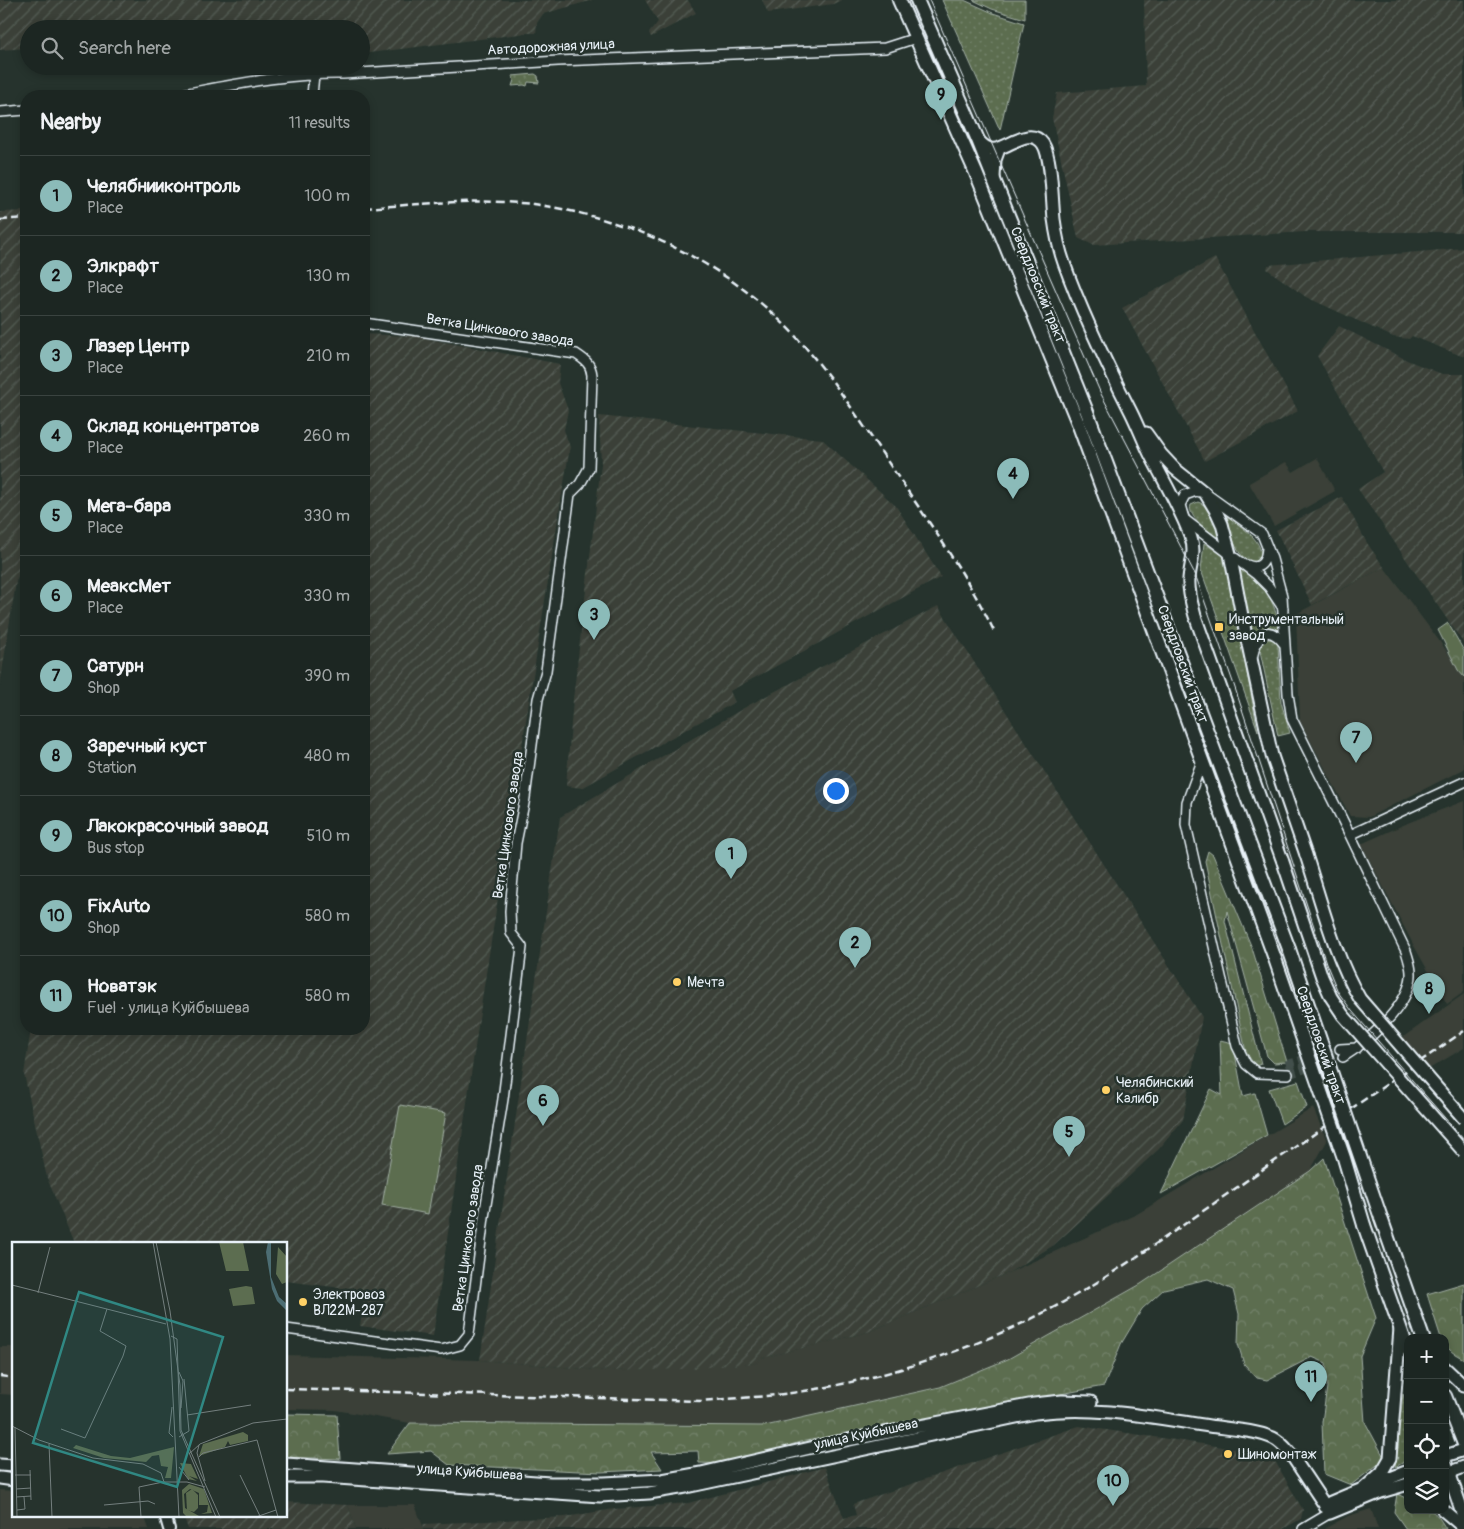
<!DOCTYPE html>
<meta charset="utf-8">
<style>
body{margin:0;font-family:Pangolin,sans-serif;background:#29322f;color:#f1f3f6}
.controls{position:absolute;right:15px;bottom:15px;display:grid;overflow:hidden;border-radius:10px;box-shadow:0 2px 8px #0003}
.controls button{width:45px;height:45px;display:grid;place-items:center;padding:0;border:0;border-bottom:1px solid #3a4340;background:#1c2622;color:#f1f3f6;font:25px sans-serif}
.you{position:absolute;left:835px;top:790px;width:18px;height:18px;margin:-12px;border:4px solid #fff;border-radius:50%;background:#1a73e8;box-shadow:0 0 0 8px #1a73e833}
.badge{display:grid;place-items:center;width:32px;height:32px;border-radius:50%;background:#8bbbb9;color:#111;font-size:16px;font-weight:700}
.pin{position:absolute;translate:-50% -41px;filter:drop-shadow(0 1px 2px #0008)}
.pin::after{content:'';position:absolute;top:26px;width:18px;height:15px;background:inherit;clip-path:polygon(0 0,100% 0,50% 100%)}
.list{margin:0;padding:0;list-style:none}
h2{display:flex;justify-content:space-between;align-items:center;height:65px;margin:0;padding:0 20px;font-size:21px}
h2 small{font-size:16px;font-weight:400;color:#a0a5a5}
.list li{display:grid;grid-template-columns:32px 1fr auto;gap:15px;align-items:center;box-sizing:border-box;height:80px;padding:0 20px;border-top:1px solid #3a4340}
.list b{display:block;font-size:19px;white-space:nowrap}
.list p{margin:0;font-size:16px;white-space:nowrap;color:#a0a5a5}
.list em{font-size:16px;font-style:normal;color:#a0a5a5}
.icon{flex:none;width:28px;height:28px;fill:none;stroke:currentColor;stroke-width:2;stroke-linecap:round;stroke-linejoin:round}
.map{position:relative;flex:none;width:1464px;height:1529px;overflow:hidden}
.search{position:absolute;background:#1c2622;box-shadow:0 2px 8px #0003;left:20px;top:20px;width:350px;height:55px;display:flex;align-items:center;gap:12px;box-sizing:border-box;padding:0 18px;border-radius:28px;color:#a0a5a5;font-size:19px}
.panel{position:absolute;background:#1c2622;box-shadow:0 2px 8px #0003;left:20px;top:90px;width:350px;height:945px;border-radius:20px}
.map>svg:first-child{display:block}
.built{fill:#3a4138}
.industrial{fill:url(#industrial-furrows)}
.grass{fill:url(#grass-dots);stroke:#a2afa4}
.forest{fill:url(#forest-crowns);stroke:#a2afa4}
.pitch{fill:#5c6d50;stroke:#a2afa4}
.lines{fill:none;stroke-linecap:round;stroke-linejoin:round}
.minor-tunnel{stroke:#43504b;stroke-width:9;stroke-dasharray:9 4.5;stroke-linecap:butt}
.minor-casing{stroke:#e8f1f8;stroke-width:12}
.tertiary-casing{stroke:#e8f1f8;stroke-width:14}
.secondary-casing{stroke:#e8f1f8;stroke-width:15}
.primary-casing{stroke:#e8f1f8;stroke-width:16}
.minor{stroke:#26332d;stroke-width:9}
.tertiary{stroke:#26332d;stroke-width:10}
.secondary{stroke:#26332d;stroke-width:11}
.primary{stroke:#26332d;stroke-width:12}
.tram{stroke:#e8f1f8;stroke-width:1}
.rail{stroke:#e8f1f8;stroke-width:2.5;stroke-dasharray:8 4;stroke-linecap:butt}
.secondary-bridge-casing{stroke:#e8f1f8;stroke-width:15;stroke-linecap:butt}
.primary-bridge-casing{stroke:#e8f1f8;stroke-width:16;stroke-linecap:butt}
.secondary-bridge{stroke:#26332d;stroke-width:11}
.primary-bridge{stroke:#26332d;stroke-width:12}
.poi-dot{fill:#ffd166;stroke:#26332d;stroke-width:2}
.labels{text-anchor:middle;dominant-baseline:central;stroke-width:5;stroke-linejoin:round;paint-order:stroke}
.street-label{font-size:14px;fill:#e8f1f8;stroke:#26332d}
.poi-label{font-size:14px;fill:#e8f1f8;stroke:#26332d;text-anchor:start}
.inset-road{fill:none;stroke:#747f7e;stroke-width:1}
.view{fill:#308883;fill-opacity:0.15;stroke:#308883;stroke-width:2.5}
.inset-edge{fill:none;stroke:#e8f1f8;stroke-width:2.5}
</style>
<div class="map">
<svg width="1464" height="1529" viewBox="0 0 1464 1529">
<defs>
<pattern id="industrial-furrows" width="10" height="10" patternUnits="userSpaceOnUse" patternTransform="scale(1.25)"><rect width="10" height="10" fill="#3a4138"/><path d="M-1 1l2-2M0 10L10 0M9 11l2-2" fill="none" stroke="#565d56"/></pattern>
<pattern id="grass-dots" width="8" height="8" patternUnits="userSpaceOnUse" patternTransform="scale(1.25)"><rect width="8" height="8" fill="#5c6d50"/><path d="M2 2h.1M6 6h.1" fill="none" stroke="#73826a" stroke-width="1.8" stroke-linecap="round"/></pattern>
<pattern id="forest-crowns" width="20" height="18" patternUnits="userSpaceOnUse" patternTransform="scale(1.25)"><rect width="20" height="18" fill="#5c6d50"/><path d="M2 6a3 3 0 1 1 6 0M12 15a3 3 0 1 1 6 0" fill="none" stroke="#73826a"/></pattern>
</defs>
<rect width="100%" height="100%" fill="#26332d"/>
<filter id="ink" filterUnits="userSpaceOnUse"><feTurbulence type="fractalNoise" baseFrequency=".02" numOctaves="2"/><feDisplacementMap in="SourceGraphic" scale="10" xChannelSelector="R" yChannelSelector="G"/><feConvolveMatrix kernelMatrix="1 2 1 2 8 2 1 2 1" color-interpolation-filters="sRGB"/></filter>
<g filter="url(#ink)">
<path class="built" d="M 1317,458 L 1335,491 L 1274,526 L 1249,483 L 1286,462 L 1293,472 Z
M 1384,567 L 1464,674 L 1464,769 L 1369,817 L 1350,816 L 1300,721 L 1296,614 Z
M 1464,801 L 1464,992 L 1447,1004 L 1414,946 L 1361,844 L 1410,822 Z
M 1464,994 L 1464,1048 L 1429,1069 L 1399,1040 Z
M 1313,1108 L 1327,1141 L 1310,1171 L 1141,1284 L 1008,1359 L 940,1387 L 765,1426 L 410,1423 L 335,1410 L 286,1409 L 286,1355 L 480,1360 L 610,1371 L 756,1363 L 761,1358 L 868,1332 L 1010,1272 L 1137,1214 Z
M 0,1347 L 14,1347 L 14,1395 L 0,1394 Z
M 0,1490 L 14,1491 L 14,1515 L 144,1515 L 149,1529 L 0,1529 Z
M 348,1505 L 415,1505 L 424,1529 L 356,1529 Z
M 1371,1509 L 1378,1529 L 1324,1529 L 1348,1516 Z"/>
<path class="industrial" d="M 0,0 L 593,0 L 543,14 L 537,23 L 536,33 L 527,33 L 361,54 L 361,29 L 29,29 L 29,48 L 0,50 Z
M 645,0 L 688,0 L 696,13 L 651,37 L 649,33 L 658,22 Z
M 762,0 L 842,0 L 833,4 L 768,13 Z
M 1144,0 L 1464,0 L 1464,232 L 1305,232 L 1093,245 L 1078,238 L 1052,118 L 1057,93 L 1146,86 Z
M 26,211 L 26,552 L 16,582 L 0,685 L 0,212 Z
M 1464,248 L 1464,357 L 1412,336 L 1409,339 L 1393,337 L 1306,297 L 1267,269 L 1268,265 Z
M 1215,258 L 1298,411 L 1205,461 L 1122,308 Z
M 1339,326 L 1409,361 L 1442,374 L 1464,374 L 1464,644 L 1358,489 L 1383,472 L 1317,356 Z
M 364,334 L 413,336 L 560,364 L 558,383 L 568,410 L 564,430 L 570,447 L 555,537 L 482,999 L 433,1336 L 360,1326 L 365,1291 L 286,1281 L 286,1243 L 74,1243 L 47,1178 L 24,1074 L 31,1029 L 364,1029 Z
M 599,416 L 822,439 L 896,506 L 941,577 L 730,691 L 735,702 L 582,788 L 566,786 L 573,699 L 601,464 Z
M 1342,497 L 1367,543 L 1384,567 L 1312,605 L 1276,530 Z
M 938,606 L 1202,1017 L 1183,1120 L 1159,1149 L 1054,1245 L 1010,1272 L 868,1332 L 762,1358 L 756,1363 L 684,1369 L 610,1371 L 480,1360 L 560,817 L 749,705 Z
M 1079,1426 L 1271,1454 L 1303,1510 L 1301,1519 L 1283,1529 L 424,1529 L 423,1524 L 565,1517 L 614,1509 L 688,1503 L 825,1467 L 844,1518 L 856,1515 L 853,1504 Z
M 286,1502 L 348,1505 L 356,1529 L 188,1529 L 183,1515 L 286,1515 Z"/>
<path class="grass" d="M 942,0 L 964,0 L 993,13 L 1024,23 L 1000,130 Z
M 973,0 L 1025,0 L 1025,19 L 992,9 Z
M 535,74 L 538,76 L 539,83 L 528,82 L 527,86 L 524,85 L 512,86 L 514,80 L 512,76 Z
M 1198,502 C 1213,507 1217,528 1222,541 C 1213,534 1186,517 1191,505 Z
M 1227,516 C 1243,529 1266,540 1260,563 C 1235,563 1232,535 1227,516 Z
M 1204,543 L 1225,557 L 1258,731 L 1201,570 Z
M 1239,568 C 1265,586 1275,598 1279,630 C 1268,626 1259,627 1253,637 Z
M 1268,639 L 1275,640 L 1278,645 L 1281,702 L 1290,733 L 1278,736 L 1260,651 L 1262,642 Z
M 1403,1394 L 1408,1408 L 1408,1460 L 1395,1467 Z"/>
<path class="forest" d="M 1448,623 L 1464,651 L 1464,677 L 1458,670 L 1438,630 Z
M 1208,851 L 1213,855 L 1252,948 L 1287,1062 L 1274,1063 L 1267,1056 L 1227,911 L 1225,921 L 1261,1064 L 1255,1066 L 1246,1052 L 1205,861 Z
M 1220,1040 L 1233,1043 L 1243,1096 L 1255,1093 L 1267,1135 L 1161,1194 L 1211,1089 L 1222,1095 Z
M 1298,1081 L 1307,1107 L 1282,1124 L 1269,1089 Z
M 1324,1158 L 1376,1318 L 1360,1356 L 1365,1422 L 1385,1459 L 1351,1485 L 1324,1474 L 1322,1422 L 1327,1387 L 1326,1363 L 1312,1357 L 1267,1380 L 1257,1378 L 1244,1364 L 1238,1344 L 1239,1314 L 1233,1290 L 1208,1279 L 1164,1289 L 1142,1309 L 1121,1344 L 1104,1386 L 800,1442 L 731,1464 L 699,1463 L 698,1451 L 651,1452 L 662,1469 L 601,1472 L 449,1465 L 431,1451 L 387,1454 L 410,1423 L 765,1426 L 940,1387 L 1008,1359 L 1141,1284 L 1310,1171 Z
M 1464,1283 L 1464,1359 C 1455,1354 1445,1350 1445,1338 L 1441,1338 L 1427,1294 Z
M 286,1414 L 337,1415 L 340,1459 L 286,1457 Z
M 1397,1494 L 1408,1499 L 1408,1510 C 1433,1510 1433,1507 1446,1529 L 1406,1529 L 1394,1512 Z"/>
<path class="pitch" d="M 400,1105 L 446,1113 L 428,1214 L 382,1205 Z"/>
<g class="lines">
<path class="minor-tunnel" d="M 1286,1065 L 1340,1049
M 1288,1074 L 1343,1057"/>
<g class="minor-casing">
<path id="minor" d="M 172,96 C 228,86 286,73 343,74 L 558,61 L 885,48 L 916,38
M 312,96 L 314,74
M 0,112 L 26,110
M 1247,565 C 1261,571 1266,561 1267,548
M 1283,608 L 1269,587 L 1257,575 L 1184,519 L 1180,505 L 1185,495 L 1196,491 L 1205,493 L 1262,534 L 1272,559 L 1282,596 L 1288,694 L 1292,719 L 1350,835 L 1406,951 C 1409,961 1413,972 1410,982 C 1404,1010 1367,1042 1343,1057
M 1252,658 C 1257,635 1267,621 1285,645
M 1202,761 L 1187,802 L 1186,825 L 1237,1046 L 1246,1064 L 1257,1073 L 1288,1074
M 1350,835 L 1464,782
M 1340,1049 L 1357,1048
M 286,1329 L 441,1350 L 460,1345 L 469,1334 L 484,1217 L 503,1099 L 522,947 L 511,933 L 510,911 L 516,843 L 525,798 L 538,699 L 546,671 L 570,494 L 580,484 L 589,468 L 592,375 C 591,364 585,360 576,354 L 364,323
M 1303,1529 L 1330,1513"/>
</g>
<g class="tertiary-casing">
<path id="tertiary" d="M 165,1515 L 169,1529"/>
</g>
<g class="secondary-casing">
<path id="secondary" d="M 978,140 C 982,144 985,148 991,149 C 1005,152 1029,124 1043,144 C 1052,158 1052,201 1054,219 C 1056,234 1059,249 1064,263 C 1082,314 1106,363 1131,412 C 1138,426 1144,442 1151,456 C 1165,483 1181,510 1191,538 C 1196,552 1190,565 1189,579 C 1188,592 1192,604 1195,616 L 1283,862
M 994,178 L 995,160 L 999,149
M 1146,433 L 1161,454 L 1175,469 L 1205,493 L 1217,513 L 1222,524 L 1230,554 L 1244,626 L 1272,756 L 1306,855
M 1445,1368 L 1464,1386
M 1445,1456 L 1464,1450
M 286,1464 L 550,1483 L 604,1483 L 662,1480 L 701,1473 L 832,1443 L 1034,1404 L 1062,1401 L 1091,1402
M 0,1465 L 14,1466
M 1445,1474 L 1464,1467
M 286,1477 L 323,1477 L 600,1496 L 649,1493 L 686,1487 L 1035,1413 C 1094,1405 1151,1417 1209,1426 C 1230,1429 1254,1430 1273,1438 C 1280,1441 1285,1447 1290,1453 L 1330,1513 L 1381,1492 L 1408,1484
M 0,1478 L 14,1480
M 1362,1490 L 1382,1472 L 1390,1458 L 1400,1328
M 1325,1507 L 1331,1502 L 1350,1494 L 1408,1471
M 1443,1510 L 1464,1528"/>
</g>
<g class="primary-casing">
<path id="primary" d="M 899,0 L 976,173 L 1078,423 L 1274,956
M 917,0 L 978,140 L 1087,412 L 1289,949
M 1381,1218 L 1423,1338
M 1364,1225 L 1408,1350
M 1445,1396 L 1464,1444
M 1445,1462 L 1464,1517"/>
</g>
<use href="#minor" class="minor"/>
<use href="#tertiary" class="tertiary"/>
<use href="#secondary" class="secondary"/>
<use href="#primary" class="primary"/>
<path class="tram" d="M 929,0 L 1101,394 L 1195,574 L 1234,685 L 1326,963 L 1338,992 L 1352,1011 L 1464,1140"/>
<path class="rail" d="M 364,208 C 411,205 457,200 504,202 C 514,203 524,203 533,204 C 637,219 738,268 806,348 C 835,382 859,419 884,456 C 922,513 964,569 994,631
M 0,220 L 26,218
M 0,1376 L 14,1378
M 286,1389 L 701,1401 C 723,1399 745,1398 766,1396 C 848,1388 937,1362 1012,1328 C 1092,1292 1164,1238 1236,1188 C 1312,1135 1388,1084 1464,1031"/>
<g class="secondary-bridge-casing">
<path id="secondary-bridge" d="M 1306,855 C 1322,904 1334,955 1360,999 L 1464,1119
M 1283,862 L 1322,977 L 1331,997 L 1343,1015 L 1464,1152"/>
</g>
<g class="primary-bridge-casing">
<path id="primary-bridge" d="M 1289,949 L 1381,1218
M 1274,956 L 1344,1158 L 1364,1225"/>
</g>
<use href="#secondary-bridge" class="secondary-bridge"/>
<use href="#primary-bridge" class="primary-bridge"/>
</g>
</g>
<g class="poi-dot">
<rect x="1214" y="622" width="10" height="10" rx="2.5"/>
<circle cx="677" cy="982" r="5"/>
<circle cx="1106" cy="1090" r="5"/>
<circle cx="303" cy="1302" r="5"/>
<circle cx="1228" cy="1454" r="5"/>
</g>
<g class="labels">
<g class="street-label">
<text transform="translate(551 47) rotate(-3)">Автодорожная улица</text>
<text transform="translate(1038 285) rotate(68)">Свердловский тракт</text>
<text transform="translate(500 330) rotate(9)">Ветка Цинкового завода</text>
<text transform="translate(1183 664) rotate(70)">Свердловский тракт</text>
<text transform="translate(508 825) rotate(-82)">Ветка Цинкового завода</text>
<text transform="translate(1321 1045) rotate(71)">Свердловский тракт</text>
<text transform="translate(468 1238) rotate(-82)">Ветка Цинкового завода</text>
<text transform="translate(866 1434) rotate(-12)">улица Куйбышева</text>
<text transform="translate(470 1472) rotate(4)">улица Куйбышева</text>
</g>
<g class="poi-label">
<text x="1229" y="619">Инструментальный<tspan x="1229" dy="16">завод</tspan></text>
<text x="687" y="982">Мечта</text>
<text x="1116" y="1082">Челябинский<tspan x="1116" dy="16">Калибр</tspan></text>
<text x="313" y="1294">Электровоз<tspan x="313" dy="16">ВЛ22М-287</tspan></text>
<text x="1238" y="1454">Шиномонтаж</text>
</g>
</g>
<g transform="translate(12 1242)">
<rect width="275" height="275" fill="#26332d"/>
<path d="M 177,242 L 192,247 L 200,271 L 189,272 L 195,270 L 196,263 L 187,263 L 187,251 L 178,247 L 172,252 L 173,266 L 187,274 L 174,274 L 171,271 L 170,248 Z" fill="#5c6d50"/>
<path d="M 231,190 L 236,193 L 236,199 L 218,203 L 216,199 L 213,205 L 187,214 L 191,202 ZM 64,203 L 99,214 L 118,216 L 162,205 L 159,236 L 153,236 L 156,225 L 149,224 L 147,213 L 140,214 L 134,220 L 92,216 L 61,206 ZM 168,221 L 179,222 L 186,237 L 177,234 L 185,239 L 176,237 Z" fill="#5c6d50"/>
<path d="M 231,0 L 237,29 L 214,29 L 207,0 ZM 266,5 L 275,15 L 275,40 L 270,42 L 264,32 ZM 234,44 L 240,45 L 243,62 L 221,64 L 217,47 Z" fill="#5c6d50"/>
<path d="M 180,247 L 186,253 L 186,266 L 182,270 L 175,268 L 174,251 Z" fill="#5c6d50"/>
<path d="M 256,0 L 259,0 L 259,35 L 267,55 L 275,62 L 275,69 L 265,59 L 260,47 L 254,10 Z" fill="#4c6d73"/>
<path class="inset-road" d="M 141,0 L 158,97 L 167,275M 144,0 L 158,69 L 168,143 L 169,188 L 208,275M 0,43 L 154,82M 26,51 L 38,5M 159,94 L 165,97 L 168,189 L 204,275M 167,130 L 171,139 L 169,166M 160,165 L 157,191 L 161,195M 175,173 L 239,163M 0,184 L 27,198 L 81,216 L 131,222 L 149,231 L 152,240 L 175,240 L 193,245M 3,185 L 5,275M 49,187 L 73,196 L 111,114 L 114,104 L 88,89 L 95,67M 167,195 L 177,189 L 172,137M 37,202 L 40,275M 187,203 L 185,211 L 193,239M 177,212 L 188,202 L 241,181 L 275,177M 187,215 L 191,211 L 245,198 L 264,268M 167,225 L 177,238M 18,228 L 19,258M 3,233 L 19,233M 228,233 L 248,274M 4,247 L 19,246M 4,255 L 19,254M 92,263 L 136,259 L 143,262M 5,268 L 13,267 L 12,255M 129,275 L 127,245 L 151,240M 244,275 L 264,268 L 266,275"/>
<path class="view" d="M 67,50 L 211,95 L 165,245 L 21,201 Z"/>
<rect width="275" height="275" class="inset-edge"/>
</g>
</svg>
<div class="controls">
<button>+</button>
<button>−</button>
<button><svg class="icon" aria-label="locate" viewBox="0 0 24 24"><circle cx="12" cy="12" r="6"/><path d="M12 2v4M12 18v4M2 12h4M18 12h4"/></svg></button>
<button><svg class="icon" aria-label="layers" viewBox="0 0 24 24"><path d="M12 4l9 5-9 5-9-5zM3 14l9 5 9-5"/></svg></button>
</div>
<div class="you"></div>
<div class="pin badge" style="left:731px;top:879px">1</div>
<div class="pin badge" style="left:855px;top:968px">2</div>
<div class="pin badge" style="left:594px;top:640px">3</div>
<div class="pin badge" style="left:1013px;top:499px">4</div>
<div class="pin badge" style="left:1069px;top:1157px">5</div>
<div class="pin badge" style="left:543px;top:1126px">6</div>
<div class="pin badge" style="left:1356px;top:763px">7</div>
<div class="pin badge" style="left:1429px;top:1014px">8</div>
<div class="pin badge" style="left:941px;top:120px">9</div>
<div class="pin badge" style="left:1113px;top:1506px">10</div>
<div class="pin badge" style="left:1311px;top:1402px">11</div>
<div class="search"><svg class="icon" aria-label="search" viewBox="0 0 24 24"><circle cx="10" cy="10" r="6"/><path d="M15 15l6 6"/></svg>Search here</div>
<section class="panel">
<h2>Nearby<small>11 results</small></h2>
<ul class="list">
<li><span class="badge">1</span><div><b>Челябнииконтроль</b><p>Place</p></div><em>100 m</em></li>
<li><span class="badge">2</span><div><b>Элкрафт</b><p>Place</p></div><em>130 m</em></li>
<li><span class="badge">3</span><div><b>Лазер Центр</b><p>Place</p></div><em>210 m</em></li>
<li><span class="badge">4</span><div><b>Склад концентратов</b><p>Place</p></div><em>260 m</em></li>
<li><span class="badge">5</span><div><b>Мега-бара</b><p>Place</p></div><em>330 m</em></li>
<li><span class="badge">6</span><div><b>МеаксМет</b><p>Place</p></div><em>330 m</em></li>
<li><span class="badge">7</span><div><b>Сатурн</b><p>Shop</p></div><em>390 m</em></li>
<li><span class="badge">8</span><div><b>Заречный куст</b><p>Station</p></div><em>480 m</em></li>
<li><span class="badge">9</span><div><b>Лакокрасочный завод</b><p>Bus stop</p></div><em>510 m</em></li>
<li><span class="badge">10</span><div><b>FixAuto</b><p>Shop</p></div><em>580 m</em></li>
<li><span class="badge">11</span><div><b>Новатэк</b><p>Fuel · улица Куйбышева</p></div><em>580 m</em></li>
</ul>
</section>
</div>
